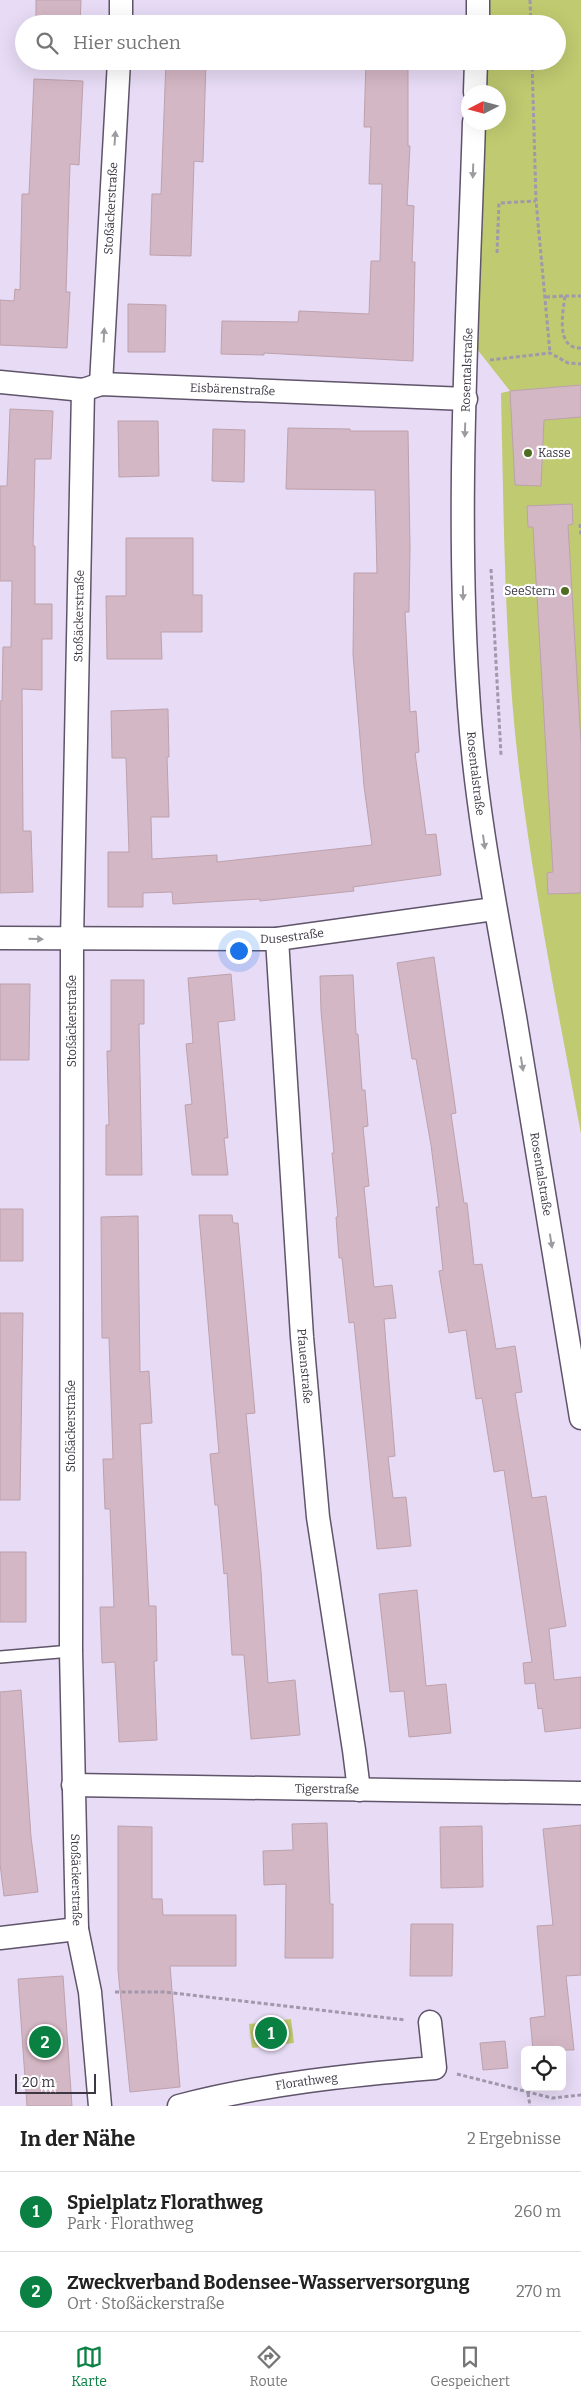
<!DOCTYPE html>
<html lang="de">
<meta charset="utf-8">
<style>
body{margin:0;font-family:Bitter,serif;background:#f2f2f2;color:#222}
.controls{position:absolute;right:15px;bottom:15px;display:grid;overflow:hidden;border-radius:8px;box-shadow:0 5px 20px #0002}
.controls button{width:45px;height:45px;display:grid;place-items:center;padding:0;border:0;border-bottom:1px solid #e0e0e0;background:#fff;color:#222;font:25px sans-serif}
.compass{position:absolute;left:461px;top:85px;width:45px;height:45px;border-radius:50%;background:#fff;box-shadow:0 5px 20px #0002;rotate:264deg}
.scale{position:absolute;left:15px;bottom:12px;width:81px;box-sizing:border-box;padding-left:5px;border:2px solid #3c3742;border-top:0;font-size:14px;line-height:18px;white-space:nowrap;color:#3c3742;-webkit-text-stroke:4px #fff;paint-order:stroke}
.you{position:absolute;left:238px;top:950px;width:18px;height:18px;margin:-12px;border:4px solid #fff;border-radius:50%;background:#1a73e8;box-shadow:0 0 0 8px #1a73e833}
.badge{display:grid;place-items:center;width:32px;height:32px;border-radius:50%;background:#0b8043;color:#fff;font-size:16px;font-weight:700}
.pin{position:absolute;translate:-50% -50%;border:2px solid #fff;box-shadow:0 1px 5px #0006}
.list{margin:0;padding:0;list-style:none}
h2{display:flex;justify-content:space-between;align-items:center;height:65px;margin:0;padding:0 20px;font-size:21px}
h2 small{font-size:16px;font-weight:400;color:#767676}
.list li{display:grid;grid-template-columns:32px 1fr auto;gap:15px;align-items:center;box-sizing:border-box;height:80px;padding:0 20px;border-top:1px solid #e0e0e0}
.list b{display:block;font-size:19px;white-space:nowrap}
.list p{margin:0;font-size:16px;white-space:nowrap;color:#767676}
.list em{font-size:16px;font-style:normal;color:#767676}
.icon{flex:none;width:28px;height:28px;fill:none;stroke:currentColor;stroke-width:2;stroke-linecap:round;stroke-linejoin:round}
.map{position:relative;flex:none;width:581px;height:2106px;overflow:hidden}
.search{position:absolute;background:#fff;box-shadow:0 5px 20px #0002;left:15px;right:15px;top:15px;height:55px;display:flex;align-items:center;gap:12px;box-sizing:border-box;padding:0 18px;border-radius:28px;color:#767676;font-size:19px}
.sheet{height:225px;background:#fff}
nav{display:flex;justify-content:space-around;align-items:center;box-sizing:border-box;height:70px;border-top:1px solid #e0e0e0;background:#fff;font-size:14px;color:#767676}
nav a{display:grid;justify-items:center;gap:2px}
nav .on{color:#0b8043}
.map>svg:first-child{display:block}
.green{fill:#c0ca70}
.building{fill:#d4b7c4;stroke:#bda1ad}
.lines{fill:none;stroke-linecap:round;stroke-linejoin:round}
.service-casing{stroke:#5f546a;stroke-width:14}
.minor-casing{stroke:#5f546a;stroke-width:25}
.path{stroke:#a198ac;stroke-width:3;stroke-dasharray:4 2.5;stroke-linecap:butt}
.service{stroke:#fff;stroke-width:11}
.minor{stroke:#fff;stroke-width:22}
.oneway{fill:#9e9ba0}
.poi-dot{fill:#4f6c21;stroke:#fff;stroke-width:2}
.labels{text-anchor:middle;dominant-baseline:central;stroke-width:4.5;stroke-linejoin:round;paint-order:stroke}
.street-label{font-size:12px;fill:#3c3742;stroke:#fff}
.poi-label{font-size:12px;fill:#3c3742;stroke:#fff;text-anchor:start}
</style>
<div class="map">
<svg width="581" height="2106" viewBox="0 0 581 2106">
<rect width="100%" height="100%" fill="#e7dbf5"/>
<path class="green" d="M 488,0 L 581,0 L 581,1134 C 559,1016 535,897 520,777 C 504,650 504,521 501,393 L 510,391 L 477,349 L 484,123 L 498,122 L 498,92 L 485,92 L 486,61 L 557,61 L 557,24 L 487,24 Z
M 291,2019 L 294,2043 L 252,2048 L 249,2024 Z"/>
<path class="building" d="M 36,0 L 81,0 L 80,24 L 36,24 Z
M 166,61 L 206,61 L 203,162 L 194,161 L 191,256 L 150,255 L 152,194 L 161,194 Z
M 366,61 L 408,61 L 408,146 L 410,146 L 407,205 L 414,206 L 412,262 L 415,262 L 413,361 L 264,353 L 264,355 L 221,354 L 222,321 L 298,322 L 299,311 L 369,314 L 371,261 L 380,261 L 382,184 L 369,184 L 371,127 L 364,127 Z
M 34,79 L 83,81 L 79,165 L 70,164 L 66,292 L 70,292 L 67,348 L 0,345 L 0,300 L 14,301 L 15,289 L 20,290 L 22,194 L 29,194 Z
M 128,304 L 166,305 L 165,352 L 128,352 Z
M 581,385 L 581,417 L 544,420 L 541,486 L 515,485 L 510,391 Z
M 10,409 L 53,411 L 51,459 L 35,459 L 33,546 L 35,546 L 35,604 L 52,604 L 52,639 L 42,639 L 42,690 L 22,689 L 23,831 L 31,831 L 33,892 L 0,893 L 0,701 L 2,701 L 3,647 L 11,647 L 12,581 L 0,581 L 0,486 L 7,486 Z
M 118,421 L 158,421 L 159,476 L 119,477 Z
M 288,428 L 350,429 L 350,431 L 408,431 L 410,547 L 409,612 L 405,612 L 410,712 L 416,711 L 419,752 L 415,753 L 426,835 L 436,834 L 441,875 L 353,887 L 354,891 L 260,901 L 260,899 L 173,904 L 172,892 L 143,893 L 143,907 L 108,907 L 108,852 L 129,852 L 126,758 L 112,758 L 111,711 L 168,709 L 169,757 L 167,757 L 169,817 L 151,817 L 152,859 L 217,855 L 217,862 L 372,845 L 364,786 L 353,654 L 354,573 L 377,573 L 375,490 L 286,489 Z
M 213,429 L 245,430 L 244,482 L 212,481 Z
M 572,504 L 573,524 L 568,525 L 581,744 L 581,893 L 548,894 L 547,873 L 553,872 L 533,527 L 528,527 L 527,506 Z
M 126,538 L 193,538 L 193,595 L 202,595 L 202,632 L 161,632 L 162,659 L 107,659 L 106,596 L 126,596 Z
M 434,957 L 456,1113 L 451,1114 L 464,1203 L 467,1203 L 474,1265 L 482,1264 L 496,1349 L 515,1346 L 522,1392 L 515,1393 L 532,1498 L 546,1496 L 566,1626 L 549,1629 L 554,1680 L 581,1677 L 581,1728 L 545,1732 L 542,1708 L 538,1709 L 535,1683 L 525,1684 L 523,1663 L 532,1662 L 504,1470 L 494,1472 L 482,1398 L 476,1399 L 466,1330 L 449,1333 L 439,1271 L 443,1270 L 436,1207 L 439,1207 L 431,1145 L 416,1059 L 412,1059 L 397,963 Z
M 231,974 L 235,1020 L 218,1022 L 228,1138 L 224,1138 L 228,1175 L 192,1175 L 185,1105 L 192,1104 L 186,1044 L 193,1043 L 188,978 Z
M 353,975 L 356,1034 L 358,1034 L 362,1090 L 365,1090 L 368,1126 L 363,1127 L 369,1186 L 364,1187 L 374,1287 L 392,1285 L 396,1318 L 384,1319 L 395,1456 L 388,1457 L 393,1498 L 406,1497 L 411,1546 L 377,1549 L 354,1322 L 349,1323 L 342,1258 L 339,1258 L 336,1217 L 338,1217 L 332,1153 L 334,1153 L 321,1011 L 320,976 Z
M 111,980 L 144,980 L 144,1024 L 139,1024 L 142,1175 L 106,1175 L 106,1125 L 109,1125 L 107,1051 L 111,1051 Z
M 0,984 L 30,984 L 29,1060 L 0,1060 Z
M 0,1209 L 23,1209 L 23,1261 L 0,1261 Z
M 199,1215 L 232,1215 L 233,1223 L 238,1223 L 255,1413 L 246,1414 L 261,1571 L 268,1683 L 295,1680 L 300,1735 L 251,1739 L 244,1655 L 232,1655 L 227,1573 L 224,1574 L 218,1505 L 215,1505 L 210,1454 L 219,1453 Z
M 138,1216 L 140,1372 L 149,1371 L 152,1423 L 140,1424 L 149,1606 L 156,1606 L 157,1661 L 154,1661 L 157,1740 L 119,1742 L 115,1662 L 102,1663 L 100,1607 L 114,1607 L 110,1509 L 105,1509 L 103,1459 L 113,1459 L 109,1338 L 102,1338 L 101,1217 Z
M 0,1313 L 23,1313 L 20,1500 L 0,1500 Z
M 0,1552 L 26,1552 L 26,1622 L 0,1622 Z
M 417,1590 L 426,1686 L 446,1684 L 451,1733 L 409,1737 L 404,1691 L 390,1692 L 379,1594 Z
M 21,1690 L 31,1837 L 38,1892 L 4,1896 L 0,1864 L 0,1692 Z
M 327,1823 L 330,1904 L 333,1904 L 333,1958 L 285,1958 L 286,1884 L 264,1885 L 263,1851 L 293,1850 L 292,1824 Z
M 581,1825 L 581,1975 L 566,1976 L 574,2050 L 533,2050 L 530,2018 L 545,2016 L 537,1926 L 553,1925 L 543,1829 Z
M 118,1826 L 152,1827 L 152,1899 L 162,1899 L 163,1915 L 236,1915 L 236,1966 L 170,1966 L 180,2087 L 130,2092 L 118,1970 Z
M 482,1826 L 483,1887 L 441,1888 L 440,1827 Z
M 411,1924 L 453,1924 L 452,1976 L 410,1976 Z
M 63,1976 L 72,2106 L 27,2106 L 18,1979 Z
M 505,2041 L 508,2068 L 483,2070 L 480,2043 Z"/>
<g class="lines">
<g class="service-casing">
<path id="service" d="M 0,1657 L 71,1651"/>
</g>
<g class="minor-casing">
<g id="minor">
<path d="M 121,24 L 121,0"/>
<path d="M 478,24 L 478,0"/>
<path d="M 475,92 L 476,61"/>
<path id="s1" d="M 474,122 C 468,317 455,512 469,706 C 476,811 497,914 515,1017 C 538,1151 558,1285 581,1418"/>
<path id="s2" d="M 0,382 L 83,390 L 101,384 L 466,399"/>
<path id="s3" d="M 101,384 L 119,61"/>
<path id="s4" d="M 83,390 L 72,940 L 71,1651 L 77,1929 L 90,1992 L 100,2106"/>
<path id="s5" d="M 0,938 L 277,939 L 494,909"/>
<path id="s6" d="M 277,939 L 302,1337 L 318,1517 L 354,1750 L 359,1790"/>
<path id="s7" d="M 73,1785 L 581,1793"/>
<path d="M 0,1938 L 77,1929"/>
<path id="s8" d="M 179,2106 C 263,2084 349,2075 435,2068 L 430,2022"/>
</g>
</g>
<path class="path" d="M 530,0 L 531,24
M 532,61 L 536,201 L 550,353
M 497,253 L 499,203 L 536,201
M 565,296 L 581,296
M 546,297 L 565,296 C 563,312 555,349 581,348
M 490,360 L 550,353 L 568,363 L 581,364
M 580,524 L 581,536
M 491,569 L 501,755
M 115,1992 L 165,1992 L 405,2020
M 457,2074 L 552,2098 L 581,2095
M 528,2093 L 530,2106"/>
<use href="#service" class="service"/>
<use href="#minor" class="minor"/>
</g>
<defs><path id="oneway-solid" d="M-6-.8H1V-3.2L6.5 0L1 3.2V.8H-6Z" transform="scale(1.25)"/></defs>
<g class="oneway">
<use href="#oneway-solid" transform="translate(115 138) rotate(-86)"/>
<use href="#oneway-solid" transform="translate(473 171) rotate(92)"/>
<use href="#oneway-solid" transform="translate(104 335) rotate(-87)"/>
<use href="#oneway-solid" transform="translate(465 430) rotate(92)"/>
<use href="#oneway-solid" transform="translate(463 593) rotate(89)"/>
<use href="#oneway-solid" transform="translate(484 842) rotate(82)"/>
<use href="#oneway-solid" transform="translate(36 939) rotate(1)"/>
<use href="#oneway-solid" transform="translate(522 1064) rotate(81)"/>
<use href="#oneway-solid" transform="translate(551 1241) rotate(81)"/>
</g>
<g class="poi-dot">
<circle cx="528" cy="453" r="5"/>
<circle cx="565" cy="591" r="5"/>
</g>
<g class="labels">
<g class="street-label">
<text stroke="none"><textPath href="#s3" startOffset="176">Stoßäckerstraße</textPath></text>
<text transform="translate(467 370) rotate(-88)">Rosentalstraße</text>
<text stroke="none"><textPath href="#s2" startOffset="234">Eisbärenstraße</textPath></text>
<text transform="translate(79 616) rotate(-89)">Stoßäckerstraße</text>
<text stroke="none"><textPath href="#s1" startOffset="652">Rosentalstraße</textPath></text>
<text stroke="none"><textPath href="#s5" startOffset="292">Dusestraße</textPath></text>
<text transform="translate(72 1021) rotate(-90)">Stoßäckerstraße</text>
<text stroke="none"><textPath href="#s1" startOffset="1058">Rosentalstraße</textPath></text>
<text stroke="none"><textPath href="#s6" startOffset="428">Pfauenstraße</textPath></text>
<text transform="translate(71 1426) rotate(-90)">Stoßäckerstraße</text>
<text stroke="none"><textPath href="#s7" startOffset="254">Tigerstraße</textPath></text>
<text stroke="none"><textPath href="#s4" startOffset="1490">Stoßäckerstraße</textPath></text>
<text stroke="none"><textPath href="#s8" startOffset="130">Florathweg</textPath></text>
</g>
<g class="poi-label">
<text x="538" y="453">Kasse</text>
<text x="555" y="591" text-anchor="end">SeeStern</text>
</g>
</g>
</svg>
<div class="controls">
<button><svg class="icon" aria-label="locate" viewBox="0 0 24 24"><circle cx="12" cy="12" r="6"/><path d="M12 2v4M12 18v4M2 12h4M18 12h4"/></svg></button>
</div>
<svg class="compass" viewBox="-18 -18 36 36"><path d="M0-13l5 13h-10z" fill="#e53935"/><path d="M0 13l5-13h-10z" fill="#767676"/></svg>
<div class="scale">20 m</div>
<div class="you"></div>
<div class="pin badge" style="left:271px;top:2033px">1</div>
<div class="pin badge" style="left:45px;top:2042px">2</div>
<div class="search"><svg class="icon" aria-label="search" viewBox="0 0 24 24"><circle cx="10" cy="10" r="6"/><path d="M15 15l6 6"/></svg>Hier suchen</div>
</div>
<section class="sheet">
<h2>In der Nähe<small>2 Ergebnisse</small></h2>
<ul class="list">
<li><span class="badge">1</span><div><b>Spielplatz Florathweg</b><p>Park · Florathweg</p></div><em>260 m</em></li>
<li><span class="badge">2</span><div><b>Zweckverband Bodensee-Wasserversorgung</b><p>Ort · Stoßäckerstraße</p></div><em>270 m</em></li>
</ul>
</section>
<nav>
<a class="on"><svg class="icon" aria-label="map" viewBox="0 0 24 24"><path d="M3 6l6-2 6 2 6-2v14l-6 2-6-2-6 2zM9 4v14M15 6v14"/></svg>Karte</a>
<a><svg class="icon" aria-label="directions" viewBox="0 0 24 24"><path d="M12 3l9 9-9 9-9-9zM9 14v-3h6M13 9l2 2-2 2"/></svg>Route</a>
<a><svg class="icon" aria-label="saved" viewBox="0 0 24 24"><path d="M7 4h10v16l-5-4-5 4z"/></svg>Gespeichert</a>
</nav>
